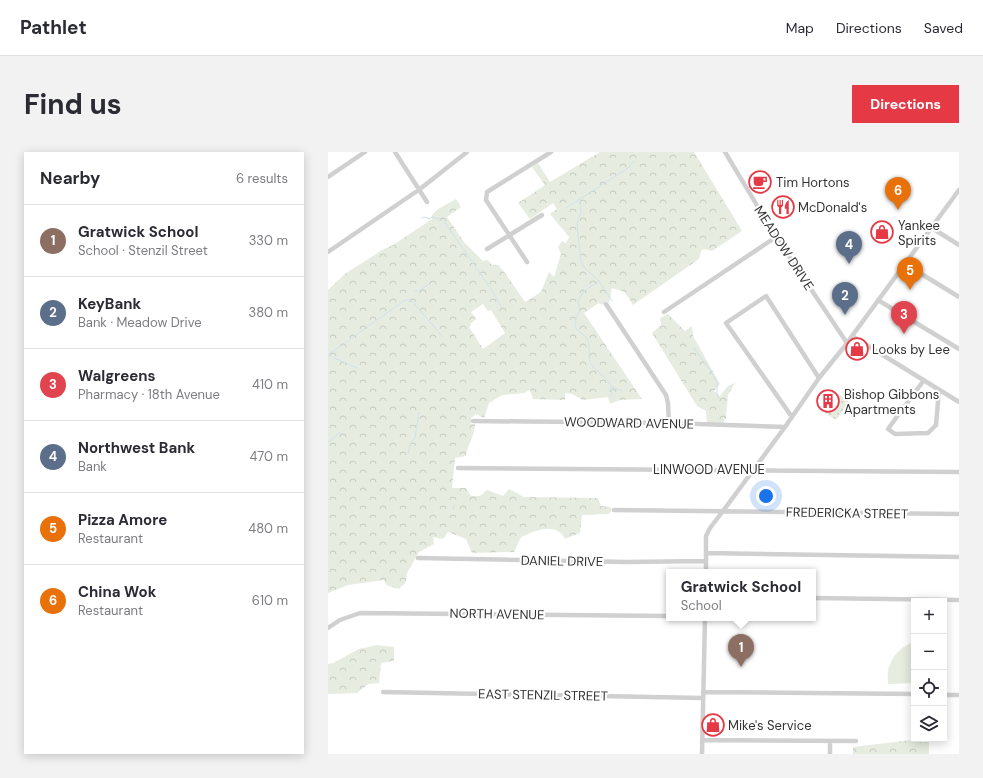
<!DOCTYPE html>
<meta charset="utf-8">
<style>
body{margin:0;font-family:"DM Sans",sans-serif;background:#f2f2f3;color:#2b2b33}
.controls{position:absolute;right:12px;bottom:12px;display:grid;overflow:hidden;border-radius:0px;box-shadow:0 2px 10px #0003}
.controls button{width:36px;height:36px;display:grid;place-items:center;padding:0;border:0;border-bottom:1px solid #e1e1e2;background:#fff;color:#2b2b33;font:20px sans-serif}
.you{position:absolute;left:438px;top:344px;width:14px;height:14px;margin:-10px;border:3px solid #fff;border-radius:50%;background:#1a73e8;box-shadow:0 0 0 6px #1a73e833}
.badge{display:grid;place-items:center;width:26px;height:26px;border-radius:50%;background:#e63946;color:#fff;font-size:13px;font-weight:700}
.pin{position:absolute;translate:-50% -33px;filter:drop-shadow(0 1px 2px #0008)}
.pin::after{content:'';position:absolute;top:21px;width:14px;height:12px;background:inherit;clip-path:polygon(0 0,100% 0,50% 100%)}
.popup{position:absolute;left:338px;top:417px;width:150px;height:52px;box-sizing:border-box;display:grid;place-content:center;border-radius:0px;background:#fff;filter:drop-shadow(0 1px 3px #0005);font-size:13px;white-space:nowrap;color:#7c7c81}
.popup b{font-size:15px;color:#2b2b33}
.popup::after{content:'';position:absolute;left:50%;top:100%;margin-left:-8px;border:8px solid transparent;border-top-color:#fff}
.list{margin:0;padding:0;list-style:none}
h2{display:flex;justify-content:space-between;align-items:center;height:52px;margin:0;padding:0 16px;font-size:17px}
h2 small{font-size:13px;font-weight:400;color:#7c7c81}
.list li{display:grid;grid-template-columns:26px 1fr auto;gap:12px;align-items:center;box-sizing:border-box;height:72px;padding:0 16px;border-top:1px solid #e1e1e2}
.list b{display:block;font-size:15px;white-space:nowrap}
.list p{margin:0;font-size:13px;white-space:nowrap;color:#7c7c81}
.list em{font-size:13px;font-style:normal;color:#7c7c81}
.icon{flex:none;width:22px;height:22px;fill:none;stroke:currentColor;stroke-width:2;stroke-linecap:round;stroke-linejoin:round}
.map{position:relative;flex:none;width:631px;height:602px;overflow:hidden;border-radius:0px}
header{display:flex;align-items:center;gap:24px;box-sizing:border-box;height:56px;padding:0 20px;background:#fff;border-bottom:1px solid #e1e1e2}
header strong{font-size:19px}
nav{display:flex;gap:22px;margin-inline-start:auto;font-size:14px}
.intro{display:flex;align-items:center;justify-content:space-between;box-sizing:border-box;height:96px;padding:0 24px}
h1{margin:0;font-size:28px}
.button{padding:10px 18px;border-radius:0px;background:#e63946;color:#fff;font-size:14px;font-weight:700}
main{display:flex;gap:24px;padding:0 24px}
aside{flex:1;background:#fff;border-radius:0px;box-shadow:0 2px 10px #0003}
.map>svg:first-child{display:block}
.grass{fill:#e6ecdf}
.forest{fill:url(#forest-crowns);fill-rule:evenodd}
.park{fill:url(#park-dots)}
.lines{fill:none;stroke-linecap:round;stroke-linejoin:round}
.stream{stroke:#cfe2ee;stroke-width:1}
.minor{stroke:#d0d0d0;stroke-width:4.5}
.labels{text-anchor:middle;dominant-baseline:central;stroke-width:4;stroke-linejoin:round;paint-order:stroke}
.poi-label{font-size:13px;fill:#333;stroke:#fff;text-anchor:start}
.street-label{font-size:13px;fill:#333;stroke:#fff}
</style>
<header>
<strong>Pathlet</strong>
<nav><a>Map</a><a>Directions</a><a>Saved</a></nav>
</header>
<div class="intro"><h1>Find us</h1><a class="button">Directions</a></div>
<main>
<aside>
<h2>Nearby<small>6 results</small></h2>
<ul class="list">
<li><span class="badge" style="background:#8d6e63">1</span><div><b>Gratwick School</b><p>School · Stenzil Street</p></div><em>330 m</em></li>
<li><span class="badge" style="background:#5c6f8a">2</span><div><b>KeyBank</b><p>Bank · Meadow Drive</p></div><em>380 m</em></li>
<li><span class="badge" style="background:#e0444e">3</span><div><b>Walgreens</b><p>Pharmacy · 18th Avenue</p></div><em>410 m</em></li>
<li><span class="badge" style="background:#5c6f8a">4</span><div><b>Northwest Bank</b><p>Bank</p></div><em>470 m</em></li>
<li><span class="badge" style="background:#e8710a">5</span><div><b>Pizza Amore</b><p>Restaurant</p></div><em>480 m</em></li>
<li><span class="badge" style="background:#e8710a">6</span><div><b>China Wok</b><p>Restaurant</p></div><em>610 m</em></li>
</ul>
</aside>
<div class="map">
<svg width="631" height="602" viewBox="0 0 631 602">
<defs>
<pattern id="forest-crowns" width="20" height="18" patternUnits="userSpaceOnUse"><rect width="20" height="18" fill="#e6ecdf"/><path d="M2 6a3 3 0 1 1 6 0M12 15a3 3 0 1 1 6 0" fill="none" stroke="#c6cbc0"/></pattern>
<pattern id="park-dots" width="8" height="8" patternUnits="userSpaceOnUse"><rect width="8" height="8" fill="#e6ecdf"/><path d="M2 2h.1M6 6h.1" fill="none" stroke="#c6cbc0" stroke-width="1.8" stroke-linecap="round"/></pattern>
</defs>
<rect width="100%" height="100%" fill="#fff"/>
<path class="grass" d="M 586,490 L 586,531 L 560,532 C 560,527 559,520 561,515 C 564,504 575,493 586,490 Z"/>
<path class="forest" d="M 272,0 L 366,0 L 414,79 L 384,99 L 376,97 L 373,99 L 371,107 L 305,153 L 297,140 L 284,136 L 281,151 L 279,149 L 274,153 L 271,151 L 256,161 L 314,247 L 292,248 L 282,252 L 280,245 L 255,248 L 244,242 L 237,241 L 237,248 L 205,247 L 202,238 L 196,241 L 174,243 L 161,251 L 156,266 L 148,262 L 143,266 L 143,272 L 147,272 C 147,284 139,293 138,304 L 127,306 L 124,336 L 138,336 L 143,344 L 152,344 L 159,338 L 175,344 L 181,337 L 196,345 L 270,346 L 273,354 L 282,355 L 284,358 L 281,362 L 254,363 L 252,381 L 237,387 C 228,369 207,379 193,385 L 186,400 L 144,401 L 138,387 L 120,380 L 115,387 L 105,385 L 106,392 L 91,400 L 79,421 L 78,430 L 71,437 L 58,433 L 56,428 L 20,433 L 0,441 L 0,138 L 18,121 L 56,97 L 65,93 L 104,67 L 103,64 L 110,57 L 128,47 L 133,55 L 119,65 L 136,90 L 155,109 L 160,108 L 164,113 L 170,113 L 177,121 L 197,150 L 213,140 L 221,120 L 226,125 L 233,102 L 230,95 L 234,89 L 238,91 L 241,85 L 222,62 L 229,57 L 225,51 L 202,67 L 190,51 L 217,33 L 204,15 L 210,11 L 222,30 ZM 155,152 L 160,159 L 163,158 L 177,181 L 155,197 L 141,175 L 143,173 L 142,172 L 148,167 L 143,160 Z
M 340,162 L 357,179 L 364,174 L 365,184 L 392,232 L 386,239 L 392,244 L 400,234 L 407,231 L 400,243 L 398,266 L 395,271 L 379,271 L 378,259 L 369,254 L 324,181 L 333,173 L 332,166 Z
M 49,493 L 66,495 L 66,509 L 53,511 L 51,531 L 40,532 L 29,541 L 0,542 L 0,512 L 5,511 L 31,497 Z
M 592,587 L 601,587 L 601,602 L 525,602 L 525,595 Z"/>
<path class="park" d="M 511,242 L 521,250 L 508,268 L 497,261 Z"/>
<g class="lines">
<path class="stream" d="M 252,48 L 253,60 L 249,72 L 253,110 C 257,118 263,121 269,127 C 275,134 279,141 284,149
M 238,56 L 300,16 L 306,9
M 94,66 L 96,65 L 102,67 L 104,65 L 115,68 L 163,137 L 174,156
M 271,129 L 255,140 L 251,147 C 250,151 252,156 251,159 C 250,163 247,166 247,171 C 247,179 253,180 258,185 C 265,194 257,206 265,215 C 273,224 287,229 283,244
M 87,139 L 91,139 L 101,132
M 366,196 C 372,205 386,221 389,232 C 390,238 387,240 391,247
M 0,203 L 77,148 L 82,148 L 85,150 L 114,184
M 6,206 L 29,216
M 284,235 L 294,239
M 0,290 L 12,281
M 80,301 L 83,291 L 87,286 L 91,260
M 125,358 L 126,353"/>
<path class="minor" d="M 67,0 L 99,50
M 397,0 L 448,85 L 519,191
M 0,25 L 37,0
M 604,76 L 631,93
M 159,97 L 214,63
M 0,100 L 92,37 L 139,0
M 199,110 L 158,48 L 159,40 L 223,0
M 577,112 L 631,145
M 550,148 L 631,197
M 278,152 L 338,243 L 340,251 L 341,271
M 336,160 L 448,85
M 524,184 L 631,250
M 596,228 L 560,277 L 567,282 L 600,281 L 608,273 L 611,238
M 464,265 L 398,171 L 438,144 L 491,226
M 145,269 L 341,271 L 457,275
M 130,316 L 631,320
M 286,358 L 631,362
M 378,401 L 631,405
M 90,406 L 299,410 L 378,409
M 378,420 L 378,384 L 382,376 L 395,359 L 457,275 L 491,226 L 516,195 L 631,38
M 485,446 L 631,448
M 0,476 L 12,468 L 32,461 L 341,464
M 55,540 L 375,546
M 375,540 L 586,542
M 616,543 L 631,543
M 374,588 L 528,589
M 374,602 L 377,466
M 502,602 L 502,589"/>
</g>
<defs>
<g id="cafe-ring" transform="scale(1.15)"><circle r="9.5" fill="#fff" stroke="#e63946" stroke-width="1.5"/><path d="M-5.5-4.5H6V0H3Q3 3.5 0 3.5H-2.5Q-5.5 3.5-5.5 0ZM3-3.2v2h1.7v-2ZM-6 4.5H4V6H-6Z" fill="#e63946"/></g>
<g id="restaurant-ring" transform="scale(1.15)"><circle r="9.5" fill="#fff" stroke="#e63946" stroke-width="1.5"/><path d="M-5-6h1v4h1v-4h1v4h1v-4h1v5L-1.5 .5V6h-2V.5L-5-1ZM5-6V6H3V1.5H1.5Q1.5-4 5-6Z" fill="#e63946"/></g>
<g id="shop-ring" transform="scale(1.15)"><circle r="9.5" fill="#fff" stroke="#e63946" stroke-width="1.5"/><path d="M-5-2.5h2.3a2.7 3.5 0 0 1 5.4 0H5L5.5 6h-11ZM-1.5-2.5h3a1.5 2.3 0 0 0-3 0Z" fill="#e63946"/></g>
<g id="building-ring" transform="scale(1.15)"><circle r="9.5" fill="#fff" stroke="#e63946" stroke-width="1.5"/><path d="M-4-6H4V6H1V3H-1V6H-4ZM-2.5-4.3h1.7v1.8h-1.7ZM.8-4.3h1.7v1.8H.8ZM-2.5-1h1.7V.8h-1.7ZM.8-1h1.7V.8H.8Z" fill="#e63946"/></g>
</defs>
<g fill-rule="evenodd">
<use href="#cafe-ring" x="432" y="30"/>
<use href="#restaurant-ring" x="455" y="55"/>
<use href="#shop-ring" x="554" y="80"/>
<use href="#shop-ring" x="529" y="197"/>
<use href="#building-ring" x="500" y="249"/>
<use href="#shop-ring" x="385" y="573"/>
</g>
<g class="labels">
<g class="poi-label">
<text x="448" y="30">Tim Hortons</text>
<text x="470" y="55">McDonald's</text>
<text x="570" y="73">Yankee<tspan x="570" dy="15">Spirits</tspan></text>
<text x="544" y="197">Looks by Lee</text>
<text x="516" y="242">Bishop Gibbons<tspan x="516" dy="15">Apartments</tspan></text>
<text x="400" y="573">Mike's Service</text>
</g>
<g class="street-label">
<text transform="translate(456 96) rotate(57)">MEADOW DRIVE</text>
<text transform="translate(301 271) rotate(1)">WOODWARD AVENUE</text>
<text x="381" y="317">LINWOOD AVENUE</text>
<text transform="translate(519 361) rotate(1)">FREDERICKA STREET</text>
<text transform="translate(234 409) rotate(1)">DANIEL DRIVE</text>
<text transform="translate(169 462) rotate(1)">NORTH AVENUE</text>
<text transform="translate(215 543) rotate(1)">EAST STENZIL STREET</text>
</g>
</g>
</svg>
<div class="controls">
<button>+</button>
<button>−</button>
<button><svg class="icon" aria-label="locate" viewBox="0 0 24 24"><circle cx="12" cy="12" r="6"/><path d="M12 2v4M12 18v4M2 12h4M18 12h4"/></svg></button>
<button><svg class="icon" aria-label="layers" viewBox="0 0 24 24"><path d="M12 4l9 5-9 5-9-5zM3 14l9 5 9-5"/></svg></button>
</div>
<div class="you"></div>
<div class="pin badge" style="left:413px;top:515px;background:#8d6e63">1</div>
<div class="popup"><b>Gratwick School</b>School</div>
<div class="pin badge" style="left:517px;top:163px;background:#5c6f8a">2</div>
<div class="pin badge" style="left:576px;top:182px;background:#e0444e">3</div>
<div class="pin badge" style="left:521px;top:112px;background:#5c6f8a">4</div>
<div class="pin badge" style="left:582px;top:138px;background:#e8710a">5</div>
<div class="pin badge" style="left:570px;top:58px;background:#e8710a">6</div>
</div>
</main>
